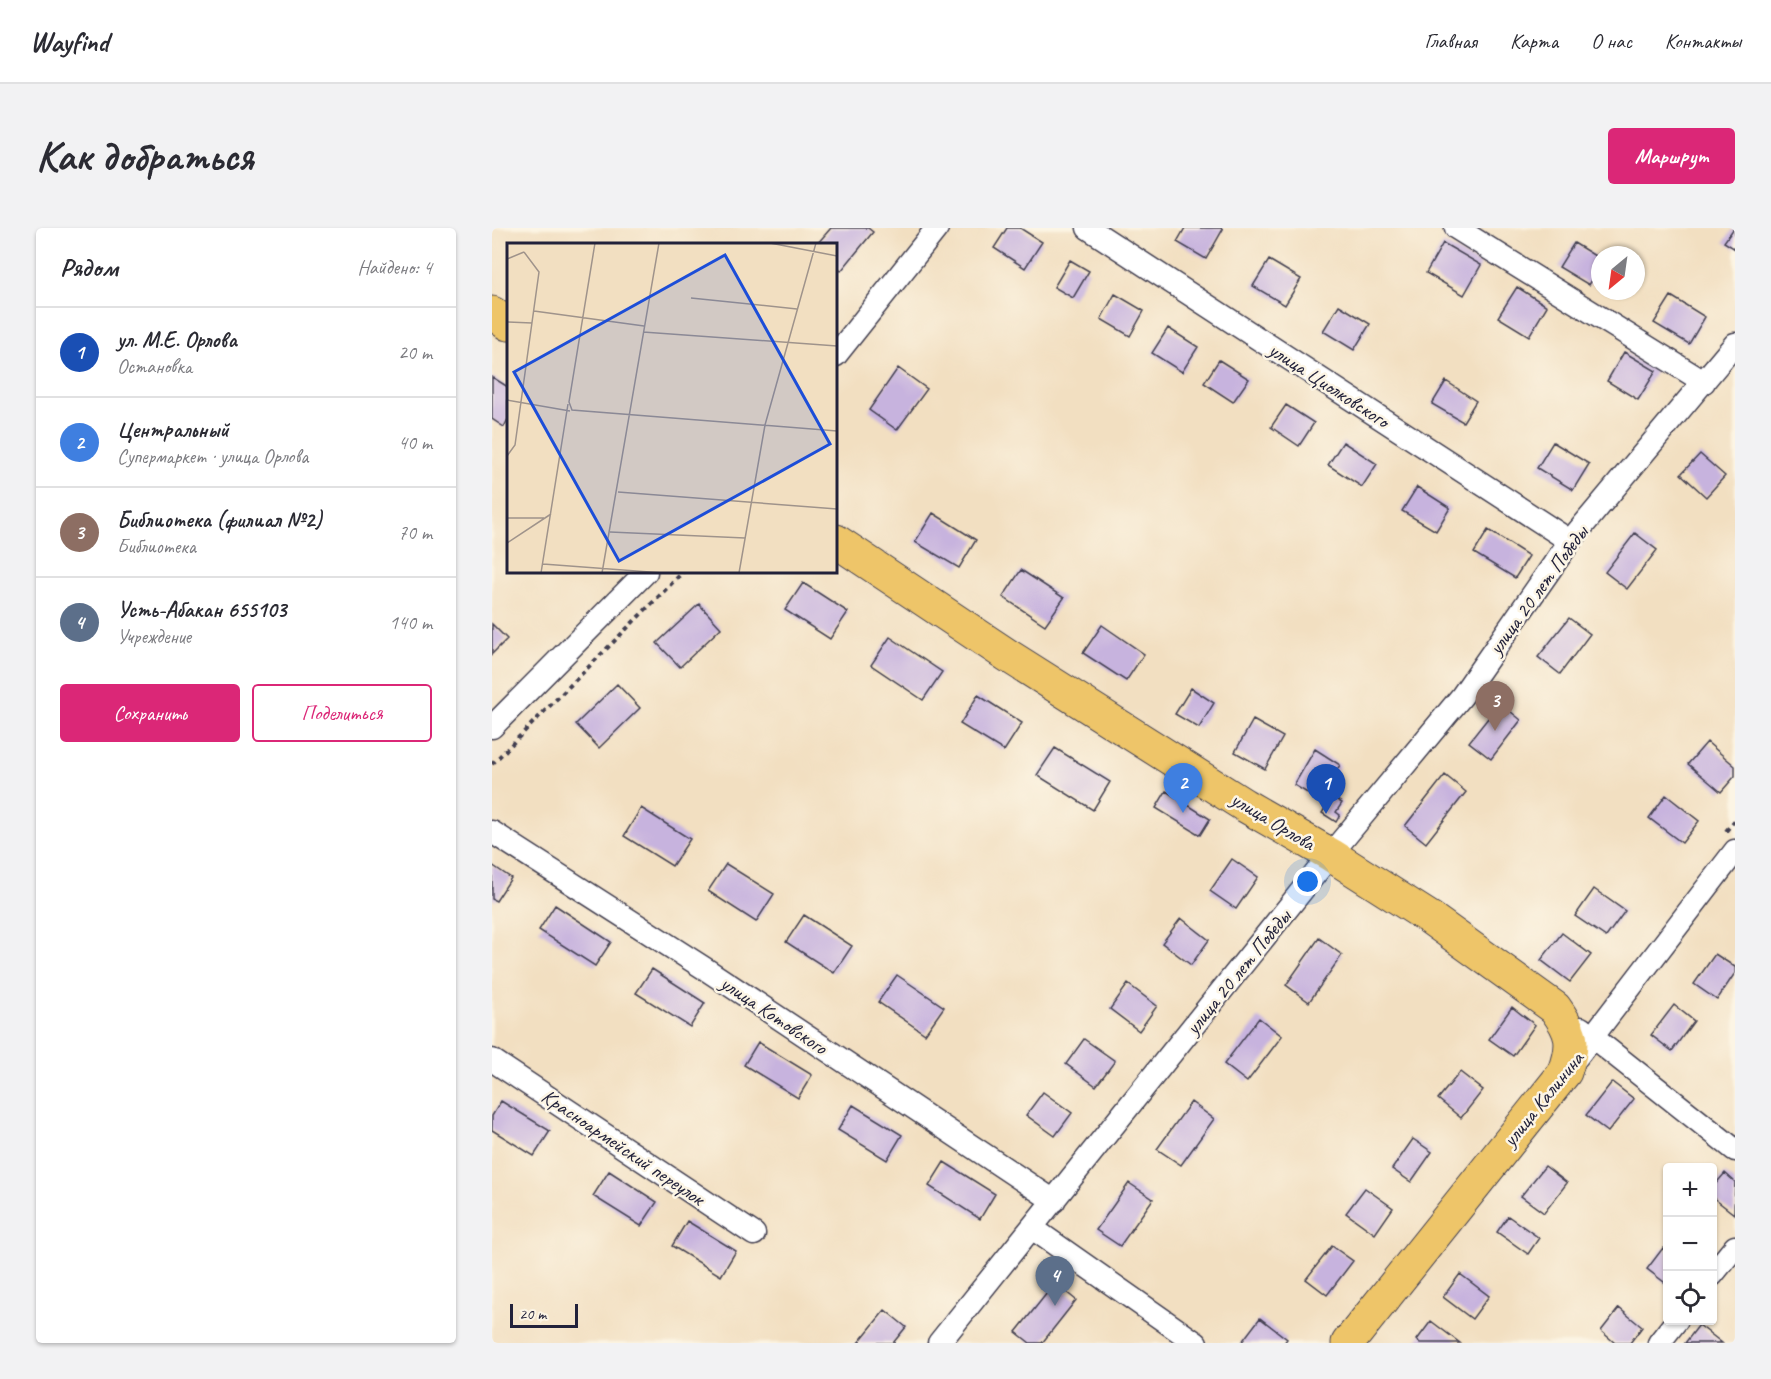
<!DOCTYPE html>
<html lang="ru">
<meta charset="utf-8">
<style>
body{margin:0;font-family:Caveat,sans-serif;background:#f2f2f3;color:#2b2b33}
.controls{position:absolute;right:18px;bottom:18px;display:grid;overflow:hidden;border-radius:6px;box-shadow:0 2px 4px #0004}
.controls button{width:54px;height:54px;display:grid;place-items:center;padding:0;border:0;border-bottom:2px solid #e1e1e2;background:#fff;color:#2b2b33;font:30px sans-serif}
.compass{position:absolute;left:1099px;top:18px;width:54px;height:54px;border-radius:50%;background:#fff;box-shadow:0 2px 4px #0004;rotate:209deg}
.scale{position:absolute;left:18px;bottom:15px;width:68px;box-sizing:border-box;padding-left:6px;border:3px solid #22223b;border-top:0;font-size:16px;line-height:21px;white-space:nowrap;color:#22223b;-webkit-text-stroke:4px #fcf5e5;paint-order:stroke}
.you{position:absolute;left:816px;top:654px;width:21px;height:21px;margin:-15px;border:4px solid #fff;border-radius:50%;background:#1a73e8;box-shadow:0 0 0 9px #1a73e833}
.badge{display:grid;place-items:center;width:39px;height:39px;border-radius:50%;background:#db2777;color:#fff;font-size:20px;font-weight:700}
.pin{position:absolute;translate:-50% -50px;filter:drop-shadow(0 2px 3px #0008)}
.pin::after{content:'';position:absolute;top:32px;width:21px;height:18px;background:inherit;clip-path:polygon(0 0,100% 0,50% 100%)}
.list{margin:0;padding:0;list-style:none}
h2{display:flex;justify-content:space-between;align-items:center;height:78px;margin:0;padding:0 24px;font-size:26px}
h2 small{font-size:20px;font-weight:400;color:#7c7c81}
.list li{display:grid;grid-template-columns:39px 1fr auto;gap:18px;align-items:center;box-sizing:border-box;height:90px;padding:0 24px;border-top:2px solid #e1e1e2}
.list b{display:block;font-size:22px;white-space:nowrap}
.list p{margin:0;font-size:20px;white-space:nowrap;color:#7c7c81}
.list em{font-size:20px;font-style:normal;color:#7c7c81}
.actions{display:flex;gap:12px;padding:18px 24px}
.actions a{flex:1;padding:14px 0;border:2px solid #db2777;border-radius:6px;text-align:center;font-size:21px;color:#db2777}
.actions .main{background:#db2777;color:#fff}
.icon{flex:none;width:33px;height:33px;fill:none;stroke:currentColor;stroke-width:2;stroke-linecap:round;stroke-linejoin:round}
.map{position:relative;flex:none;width:1243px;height:1115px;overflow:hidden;border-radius:6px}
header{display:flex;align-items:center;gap:36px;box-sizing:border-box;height:84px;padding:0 30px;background:#fff;border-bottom:2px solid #e1e1e2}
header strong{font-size:28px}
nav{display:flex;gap:33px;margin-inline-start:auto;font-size:21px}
.intro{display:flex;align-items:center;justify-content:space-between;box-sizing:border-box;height:144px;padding:0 36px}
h1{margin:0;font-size:42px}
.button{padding:15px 27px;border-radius:6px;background:#db2777;color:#fff;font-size:21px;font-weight:700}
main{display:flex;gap:36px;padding:0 36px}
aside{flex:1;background:#fff;border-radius:6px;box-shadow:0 2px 4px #0004}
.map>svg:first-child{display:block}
.building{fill:#c7b3de}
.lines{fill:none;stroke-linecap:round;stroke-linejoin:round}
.street-casing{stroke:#413e4f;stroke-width:25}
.primary-casing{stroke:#413e4f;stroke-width:35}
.path{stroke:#413e4f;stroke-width:4;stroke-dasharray:4.5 4.5;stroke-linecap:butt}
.street{stroke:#fff;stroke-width:22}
.primary{stroke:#eec569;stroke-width:33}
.labels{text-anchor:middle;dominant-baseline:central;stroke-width:5;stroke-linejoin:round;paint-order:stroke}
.street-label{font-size:21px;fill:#22223b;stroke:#fcf5e5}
.inset-road{fill:none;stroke:#9f938b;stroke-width:1.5}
.view{fill:#1d4ed8;fill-opacity:0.15;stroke:#1d4ed8;stroke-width:3}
.inset-edge{fill:none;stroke:#22223b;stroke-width:3}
</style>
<header>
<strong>Wayfind</strong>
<nav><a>Главная</a><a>Карта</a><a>О нас</a><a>Контакты</a></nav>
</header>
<div class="intro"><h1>Как добраться</h1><a class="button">Маршрут</a></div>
<main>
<aside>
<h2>Рядом<small>Найдено: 4</small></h2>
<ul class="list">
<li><span class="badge" style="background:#1a4fb4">1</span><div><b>ул. М.Е. Орлова</b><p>Остановка</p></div><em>20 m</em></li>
<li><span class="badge" style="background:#3f7fe0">2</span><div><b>Центральный</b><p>Супермаркет · улица Орлова</p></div><em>40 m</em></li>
<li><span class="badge" style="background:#8d6e63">3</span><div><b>Библиотека (филиал №2)</b><p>Библиотека</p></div><em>70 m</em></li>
<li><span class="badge" style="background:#5c6f8a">4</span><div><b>Усть-Абакан 655103</b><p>Учреждение</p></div><em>140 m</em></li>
</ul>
<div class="actions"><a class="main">Сохранить</a><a>Поделиться</a></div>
</aside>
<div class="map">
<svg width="1243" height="1115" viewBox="0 0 1243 1115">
<rect width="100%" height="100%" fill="#fcf5e5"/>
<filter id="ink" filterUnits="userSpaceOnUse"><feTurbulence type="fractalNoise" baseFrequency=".0167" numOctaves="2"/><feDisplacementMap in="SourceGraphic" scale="12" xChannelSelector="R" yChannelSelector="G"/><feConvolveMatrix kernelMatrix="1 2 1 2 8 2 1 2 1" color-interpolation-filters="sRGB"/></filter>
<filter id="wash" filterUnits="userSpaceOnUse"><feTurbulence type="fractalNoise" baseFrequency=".008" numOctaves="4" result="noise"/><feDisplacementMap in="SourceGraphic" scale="24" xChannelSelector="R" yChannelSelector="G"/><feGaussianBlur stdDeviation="1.35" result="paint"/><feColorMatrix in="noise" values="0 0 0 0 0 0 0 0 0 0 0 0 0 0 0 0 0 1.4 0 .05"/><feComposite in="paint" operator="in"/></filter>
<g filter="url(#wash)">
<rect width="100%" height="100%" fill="#f2dfc1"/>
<g id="blocks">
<path class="building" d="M 339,0 L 376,0 L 381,4 L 349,43 L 344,39 L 344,16 L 325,16 Z
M 515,0 L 528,0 L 550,14 L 533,40 L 502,20 Z
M 693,0 L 729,0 L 731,1 L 714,31 L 685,14 Z
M 1242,0 L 1243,0 L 1243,21 L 1232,14 Z
M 951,15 L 989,37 L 972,67 L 934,45 Z
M 1082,15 L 1108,31 L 1108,39 L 1097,57 L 1067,39 Z
M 578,32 L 597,43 L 581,70 L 562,59 Z
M 777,32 L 809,51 L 793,77 L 761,58 Z
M 1025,59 L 1055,78 L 1037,108 L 1006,89 Z
M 623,66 L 652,83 L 638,108 L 609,91 Z
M 1179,68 L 1213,89 L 1197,116 L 1162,95 Z
M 847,77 L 878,96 L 862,122 L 831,103 Z
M 676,100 L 706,119 L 690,144 L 660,125 Z
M 1132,124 L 1164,143 L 1146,172 L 1115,153 Z
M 727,132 L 757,151 L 741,174 L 712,155 Z
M 406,140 L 435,161 L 405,202 L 377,182 Z
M 0,149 L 16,159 L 16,191 L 12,199 L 0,191 Z
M 954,153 L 984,173 L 971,194 L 940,176 Z
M 794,177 L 822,195 L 807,218 L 779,199 Z
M 851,214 L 885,236 L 870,259 L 836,237 Z
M 1061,214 L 1097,236 L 1081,262 L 1045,240 Z
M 1208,226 L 1233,248 L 1214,269 L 1189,246 Z
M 925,259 L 958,280 L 944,303 L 910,283 Z
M 441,285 L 484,312 L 467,340 L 423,314 Z
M 996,302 L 1037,328 L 1023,350 L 982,325 Z
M 1143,305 L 1165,322 L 1135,361 L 1113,344 Z
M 529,342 L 572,370 L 553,397 L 511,369 Z
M 311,355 L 356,384 L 338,411 L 293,382 Z
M 207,376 L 229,400 L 188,439 L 165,415 Z
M 1077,390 L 1098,406 L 1068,446 L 1046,429 Z
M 0,396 L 15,411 L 0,426 Z
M 610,397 L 652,426 L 634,453 L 591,425 Z
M 398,409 L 450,444 L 431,472 L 379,437 Z
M 125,456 L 148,480 L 107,520 L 84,496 Z
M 699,460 L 722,475 L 707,500 L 683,486 Z
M 486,467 L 530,495 L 512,523 L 468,496 Z
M 1008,475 L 1029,492 L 999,531 L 977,514 Z
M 761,492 L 791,509 L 773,541 L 743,524 Z
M 1215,514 L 1243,538 L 1243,548 L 1229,564 L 1196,536 Z
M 563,520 L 618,554 L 601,582 L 545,547 Z
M 823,521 L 848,537 L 827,572 L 802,557 Z
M 953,547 L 974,564 L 934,615 L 913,598 Z
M 674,563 L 718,591 L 708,607 L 664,580 Z
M 1174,567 L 1207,593 L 1190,615 L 1157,590 Z
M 840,569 L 850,575 L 844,584 L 848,587 L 844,594 L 830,585 Z
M 149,580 L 198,611 L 180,638 L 132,608 Z
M 740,631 L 766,649 L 744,681 L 718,663 Z
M 234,636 L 282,666 L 264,694 L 216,663 Z
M 0,637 L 19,650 L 4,673 L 0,671 Z
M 1102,661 L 1133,683 L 1114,709 L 1083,688 Z
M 63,677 L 119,714 L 103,738 L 47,702 Z
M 312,687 L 360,718 L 342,745 L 294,714 Z
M 689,690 L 717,712 L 699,737 L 670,715 Z
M 1070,705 L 1099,727 L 1078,754 L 1049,732 Z
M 827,710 L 850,727 L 817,774 L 794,757 Z
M 1223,726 L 1243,739 L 1243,745 L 1225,772 L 1202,756 Z
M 160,741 L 213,775 L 198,799 L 144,765 Z
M 405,747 L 452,779 L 433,806 L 386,774 Z
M 636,756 L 665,778 L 647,803 L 618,781 Z
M 1182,777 L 1202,793 L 1180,823 L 1159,807 Z
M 1020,779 L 1043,797 L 1021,828 L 997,811 Z
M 767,790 L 790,808 L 755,854 L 732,836 Z
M 592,811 L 623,833 L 604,858 L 574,836 Z
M 266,814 L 320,847 L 306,870 L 252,837 Z
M 968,844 L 991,862 L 969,890 L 946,871 Z
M 1120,854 L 1142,871 L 1116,904 L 1094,887 Z
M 551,864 L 580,885 L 563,908 L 534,887 Z
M 9,873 L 58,903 L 42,928 L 0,902 L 0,888 Z
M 699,874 L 722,891 L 689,937 L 665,921 Z
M 361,877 L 410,907 L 395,932 L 346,902 Z
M 921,911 L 940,924 L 919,954 L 900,941 Z
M 452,934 L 503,966 L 488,991 L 437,958 Z
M 1053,938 L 1075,955 L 1052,985 L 1029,968 Z
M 117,943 L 165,974 L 149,998 L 101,968 Z
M 1233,945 L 1243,954 L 1242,986 L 1220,969 L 1220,960 Z
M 637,955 L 661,971 L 628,1018 L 604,1002 Z
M 873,960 L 901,980 L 883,1006 L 854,985 Z
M 1016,988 L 1047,1010 L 1036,1026 L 1005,1004 Z
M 195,993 L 244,1023 L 229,1048 L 180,1018 Z
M 840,1018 L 861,1033 L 835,1067 L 814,1051 Z
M 1171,1020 L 1176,1023 L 1176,1057 L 1155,1041 Z
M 968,1046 L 997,1068 L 980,1091 L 951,1069 Z
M 563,1055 L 584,1072 L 550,1115 L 538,1115 L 524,1104 Z
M 1127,1080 L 1150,1099 L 1138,1115 L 1123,1115 L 1109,1103 Z
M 393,1082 L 414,1099 L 401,1115 L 366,1115 Z
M 768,1090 L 795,1111 L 792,1115 L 749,1115 Z
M 939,1093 L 968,1115 L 928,1115 L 925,1112 Z
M 1207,1097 L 1230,1115 L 1193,1115 Z"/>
</g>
</g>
<g filter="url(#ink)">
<use href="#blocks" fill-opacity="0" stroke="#413e4f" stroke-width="1.5"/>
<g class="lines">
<g class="street-casing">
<path id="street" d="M 596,0 L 1078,313
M 964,0 L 1212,154
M 344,127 L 445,0
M 0,499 L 154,344
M 0,604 L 215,742 L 562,973
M 1089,800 L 1243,922
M 0,832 L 262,1006
M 1078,838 L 1243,623
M 540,1000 L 704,1115
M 1220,1047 L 1243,1019
M 447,1115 L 848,615 L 970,468 L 1078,313 L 1243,116
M 1167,1115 L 1185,1092"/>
</g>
<g class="primary-casing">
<path id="primary" d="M 0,85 L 16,96
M 344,313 L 515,427 L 752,577 L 839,627 L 938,690 L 1063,780 C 1081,805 1083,815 1073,844 L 856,1115"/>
</g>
<path class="path" d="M 0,536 L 191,344
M 1234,603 L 1243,592"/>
<use href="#street" class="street"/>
<use href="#primary" class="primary"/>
</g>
</g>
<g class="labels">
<g class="street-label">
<text transform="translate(837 157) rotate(33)">улица Циолковского</text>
<text transform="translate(1046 362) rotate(-54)">улица 20 лет Победы</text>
<text transform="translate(781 593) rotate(31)">улица Орлова</text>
<text transform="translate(746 744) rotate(-51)">улица 20 лет Победы</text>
<text transform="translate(282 787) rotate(34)">улица Котовского</text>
<text transform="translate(1051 871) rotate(-51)">улица Калинина</text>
<text transform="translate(131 919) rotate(34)">Красноармейский переулок</text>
</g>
</g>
<g transform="translate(15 15)">
<rect width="330" height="330" fill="#f2dfc1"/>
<path class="inset-road" d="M 88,0 L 62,159 L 65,167 L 330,188M 263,0 L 330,13M 0,16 L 17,9M 184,55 L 290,66M 27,68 L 137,83M 0,79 L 25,80M 136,89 L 330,103M 0,157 L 63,168M 0,213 L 8,202 L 32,29 L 17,9M 111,249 L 330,266M 0,275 L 37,275M 103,289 L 238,295M 0,300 L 44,271M 36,321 L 156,330M 34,330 L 61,161M 95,330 L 152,0M 232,330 L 258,182 L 309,0"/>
<path class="view" d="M 218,12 L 323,201 L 112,318 L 7,129 Z"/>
<rect width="330" height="330" class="inset-edge"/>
</g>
</svg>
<div class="controls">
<button>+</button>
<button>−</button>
<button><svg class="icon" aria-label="locate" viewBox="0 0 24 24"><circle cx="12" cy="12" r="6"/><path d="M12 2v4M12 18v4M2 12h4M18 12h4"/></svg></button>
</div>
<svg class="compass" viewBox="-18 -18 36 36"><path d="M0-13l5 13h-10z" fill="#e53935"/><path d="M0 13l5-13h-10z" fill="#7c7c81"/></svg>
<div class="scale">20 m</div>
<div class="you"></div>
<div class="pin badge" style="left:834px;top:586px;background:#1a4fb4">1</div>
<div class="pin badge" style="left:691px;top:585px;background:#3f7fe0">2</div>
<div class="pin badge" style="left:1003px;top:503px;background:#8d6e63">3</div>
<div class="pin badge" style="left:563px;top:1078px;background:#5c6f8a">4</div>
</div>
</main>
